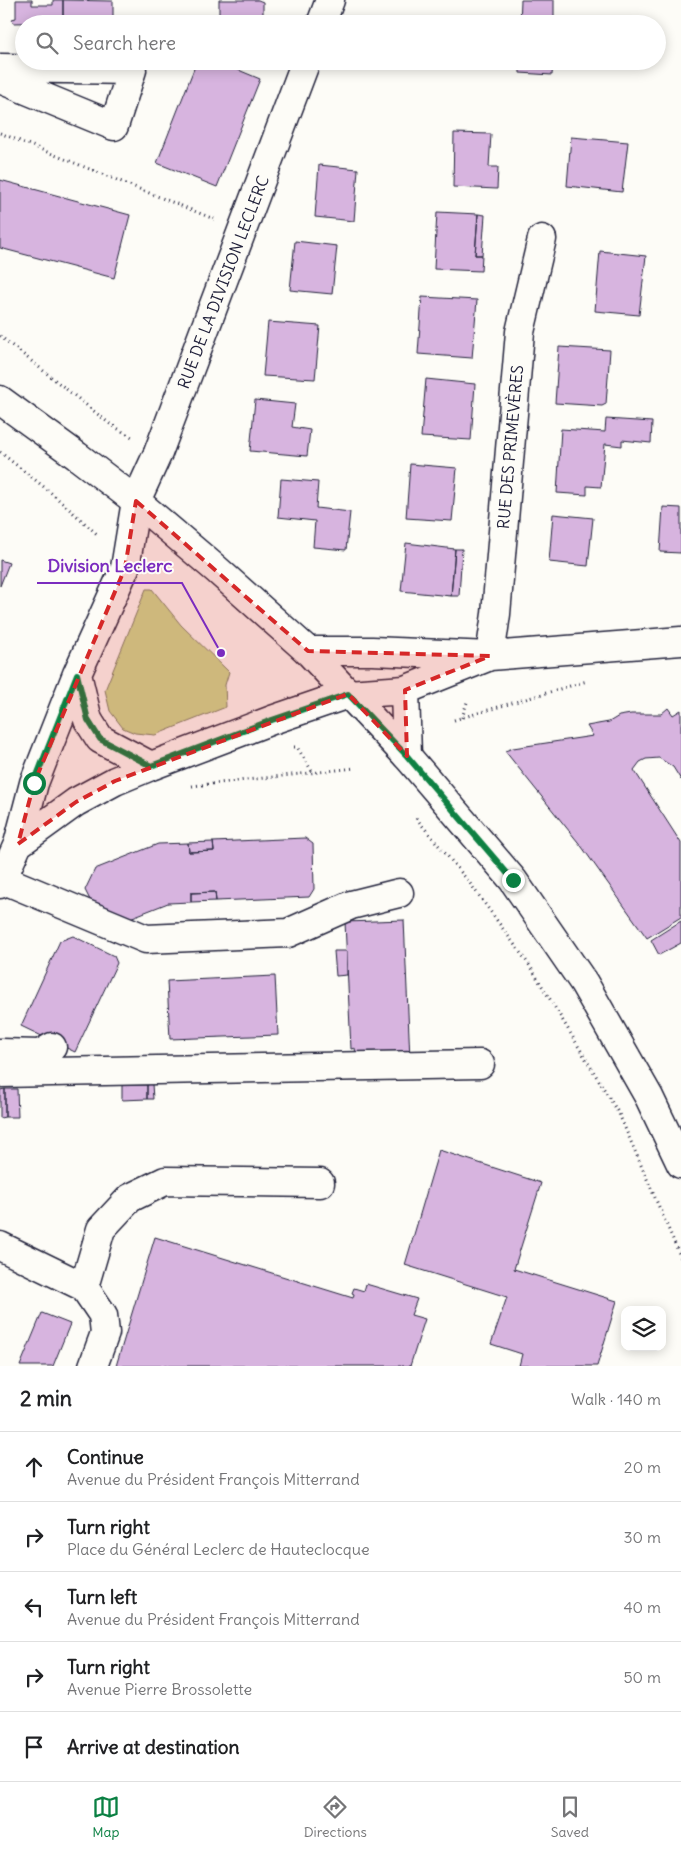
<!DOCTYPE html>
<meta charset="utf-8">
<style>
body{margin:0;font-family:Delius,sans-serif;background:#f6f6f6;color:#202124}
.controls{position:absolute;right:15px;bottom:15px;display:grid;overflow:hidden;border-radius:10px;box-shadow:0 2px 12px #0003}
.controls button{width:45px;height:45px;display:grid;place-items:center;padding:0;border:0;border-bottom:1px solid #e0e0e0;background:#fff;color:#202124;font:25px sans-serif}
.stop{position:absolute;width:15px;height:15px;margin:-11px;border:4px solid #0b8043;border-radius:50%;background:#fff}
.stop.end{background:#0b8043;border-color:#fff;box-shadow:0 1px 5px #0008}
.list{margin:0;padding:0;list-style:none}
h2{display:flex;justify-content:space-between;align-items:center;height:65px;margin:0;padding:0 20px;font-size:21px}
h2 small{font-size:16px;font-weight:400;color:#757577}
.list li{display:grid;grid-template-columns:32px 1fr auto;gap:15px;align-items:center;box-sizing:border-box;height:70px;padding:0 20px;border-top:1px solid #e0e0e0}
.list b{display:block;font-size:19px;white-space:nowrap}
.list p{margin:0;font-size:16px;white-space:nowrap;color:#757577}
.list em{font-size:16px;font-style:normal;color:#757577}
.icon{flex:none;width:28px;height:28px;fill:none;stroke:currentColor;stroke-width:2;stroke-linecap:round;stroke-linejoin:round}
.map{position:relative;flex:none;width:681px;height:1366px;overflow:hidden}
.search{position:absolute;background:#fff;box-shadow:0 2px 12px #0003;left:15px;right:15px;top:15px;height:55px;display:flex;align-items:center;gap:12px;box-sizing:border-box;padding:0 18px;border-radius:28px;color:#757577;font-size:19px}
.sheet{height:415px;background:#fff}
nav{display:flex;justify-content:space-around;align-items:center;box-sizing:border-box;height:70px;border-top:1px solid #e0e0e0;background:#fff;font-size:14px;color:#757577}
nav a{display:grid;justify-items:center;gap:2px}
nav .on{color:#0b8043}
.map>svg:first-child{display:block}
.green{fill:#ccdd92;stroke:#778066}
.building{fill:#d7b4df;stroke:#22223b}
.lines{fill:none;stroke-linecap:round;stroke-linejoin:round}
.minor-casing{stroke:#22223b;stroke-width:31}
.major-casing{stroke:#22223b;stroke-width:31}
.path{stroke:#22223b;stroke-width:3;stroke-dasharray:1 4;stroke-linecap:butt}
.minor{stroke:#fdfcf7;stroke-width:28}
.major{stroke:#fdfcf7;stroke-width:28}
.route{stroke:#0b8043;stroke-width:6}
.marked{fill:#d62828;fill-opacity:0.2;stroke:#d62828;stroke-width:4;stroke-dasharray:10 6;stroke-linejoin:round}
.labels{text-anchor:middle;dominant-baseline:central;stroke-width:4;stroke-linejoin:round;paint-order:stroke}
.street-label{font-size:16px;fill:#22223b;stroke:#fdfcf7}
.leader{fill:none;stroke:#7b2cbf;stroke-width:2}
.callout-dot{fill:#7b2cbf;stroke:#fdfcf7;stroke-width:2}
.callout-label{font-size:18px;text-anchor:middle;font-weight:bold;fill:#7b2cbf;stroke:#fdfcf7;stroke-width:4;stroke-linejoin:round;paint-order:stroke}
</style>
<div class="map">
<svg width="681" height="1366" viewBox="0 0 681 1366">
<rect width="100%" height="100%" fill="#fdfcf7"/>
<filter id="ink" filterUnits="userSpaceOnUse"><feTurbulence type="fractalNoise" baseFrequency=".02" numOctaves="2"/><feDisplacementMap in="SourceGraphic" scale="10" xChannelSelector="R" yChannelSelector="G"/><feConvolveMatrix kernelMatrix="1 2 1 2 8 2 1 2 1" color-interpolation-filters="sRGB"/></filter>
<g filter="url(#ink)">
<path class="green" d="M 146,589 L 152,589 L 181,625 L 229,672 L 225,685 L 226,707 L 155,735 L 135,733 L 123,728 L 110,711 L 105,690 Z"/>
<path class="building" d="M 16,0 L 32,0 L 32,5 L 53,5 L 53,0 L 63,0 L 63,22 L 13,23 L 12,19 L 16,18 Z
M 63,0 L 113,1 L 113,22 L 63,22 Z
M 219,0 L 258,0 L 263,2 L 263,21 L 219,22 Z
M 521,0 L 554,0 L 554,24 L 520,24 Z
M 197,61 L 217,61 L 260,79 L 217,187 L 157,163 Z
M 520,61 L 553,61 L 552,75 L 520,73 Z
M 454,133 L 491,134 L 489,167 L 498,167 L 497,189 L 453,187 Z
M 571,137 L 628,142 L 622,192 L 567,186 Z
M 319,165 L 358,169 L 354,221 L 315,217 Z
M 0,180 L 130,215 L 114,278 L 0,248 Z
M 437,212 L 478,214 L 475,255 L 482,255 L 481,271 L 434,269 Z
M 478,214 L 485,215 L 482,255 L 475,255 Z
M 295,241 L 337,246 L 332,294 L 290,290 Z
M 600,251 L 646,256 L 639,315 L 595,311 Z
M 422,297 L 477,300 L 472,358 L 418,354 Z
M 268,322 L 320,326 L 315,379 L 263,376 Z
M 559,347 L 610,350 L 606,404 L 602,406 L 555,403 Z
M 426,379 L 475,384 L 471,440 L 421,437 Z
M 255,400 L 295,404 L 292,427 L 310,430 L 307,456 L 250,451 Z
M 606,419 L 652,422 L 651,443 L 622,440 L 622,446 L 605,444 L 601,487 L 587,486 L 587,495 L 557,493 L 561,429 L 605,432 Z
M 410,464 L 457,468 L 452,521 L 406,518 Z
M 281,479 L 318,482 L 316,508 L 350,512 L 346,550 L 313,547 L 315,521 L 278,517 Z
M 663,507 L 681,508 L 681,553 L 660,552 Z
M 553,514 L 593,518 L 588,566 L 549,562 Z
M 406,543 L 455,549 L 451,596 L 401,591 Z
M 455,549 L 462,549 L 459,596 L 451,596 Z
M 0,560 L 9,563 L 0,586 Z
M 668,708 L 673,715 L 681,710 L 681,780 L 673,767 L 659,758 L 646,759 L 640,762 L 634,770 L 681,843 L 681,917 L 647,938 L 582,847 L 505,751 L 513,748 L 593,736 L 587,726 L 609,722 L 619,716 L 631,714 L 661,714 Z
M 305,838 L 313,844 L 314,889 L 309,897 L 216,901 L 215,892 L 191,893 L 191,902 L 168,903 L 130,918 L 90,900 L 85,890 L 95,869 L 158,844 L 188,843 L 189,852 L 214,851 L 213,842 Z
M 213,842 L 214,851 L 189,852 L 188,843 Z
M 215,892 L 216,901 L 191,902 L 191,893 Z
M 404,920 L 410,1059 L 357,1062 L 355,1048 L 351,1049 L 345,922 Z
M 681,921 L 681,943 L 659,955 L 651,940 Z
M 73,936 L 114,956 L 117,963 L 75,1052 L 21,1026 L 60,941 Z
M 334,951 L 347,951 L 347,975 L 336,976 Z
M 275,976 L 278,1035 L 170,1039 L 167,981 Z
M 152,1084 L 153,1099 L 147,1099 L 147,1085 Z
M 122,1085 L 147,1085 L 147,1099 L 122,1100 Z
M 5,1089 L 5,1117 L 0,1118 L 0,1090 Z
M 5,1089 L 17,1089 L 18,1117 L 5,1117 Z
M 439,1150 L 541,1183 L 514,1269 L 617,1301 L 597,1366 L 519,1366 L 522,1354 L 491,1344 L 507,1297 L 405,1265 Z
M 155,1237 L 353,1298 L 354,1294 L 352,1293 L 354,1288 L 364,1291 L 366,1284 L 417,1299 L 411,1315 L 425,1319 L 410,1366 L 116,1366 Z
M 42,1313 L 70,1324 L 53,1366 L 20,1366 Z"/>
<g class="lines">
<g class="minor-casing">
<path id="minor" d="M 321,24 L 330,0
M 0,68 L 132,70 L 114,126 L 0,79
M 308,651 L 372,651 L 490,656 L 681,641
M 490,656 L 496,614 L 520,332 L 542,239
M 77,674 L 88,720 L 100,739 L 151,766
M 405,690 L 407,756
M 18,844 L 76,802 L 115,781 L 151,766 L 272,720 L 348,694 L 405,690 L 490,656
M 2,879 L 146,939 L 288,933 L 351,905 L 399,893
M 0,884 L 18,844 L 34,783 L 77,674 L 125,568 L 136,501 L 158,453 L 306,61
M 0,1053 L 40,1054 L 52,1047
M 0,1073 L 480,1064
M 0,1246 L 84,1287 L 103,1315 L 105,1333 L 93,1366
M 84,1287 L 101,1229 L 130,1198 L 165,1181 L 320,1183"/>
</g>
<g class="major-casing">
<path id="major" d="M 0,400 L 77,456 L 136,501 L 216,569 L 308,651 L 407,756 L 513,880 L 584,983 L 649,1097 L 681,1164"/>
</g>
<path class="path" d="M 0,133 L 214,219
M 0,336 L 110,424 L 132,437
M 0,452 L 49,491 L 98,535
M 462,718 L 468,699
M 454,720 L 587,681
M 294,747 L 297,747 L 313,773
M 192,786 L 355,768
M 416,818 L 469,882 L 530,966 L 619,1114 L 681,1258"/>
<use href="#minor" class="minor"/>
<use href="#major" class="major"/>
</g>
</g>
<g class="lines" filter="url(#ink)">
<path class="route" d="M 34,783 L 77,674 L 88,720 L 100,739 L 151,766 L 272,720 L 348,694 L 407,756 L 513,880"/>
</g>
<path class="marked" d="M 136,501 L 308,651 L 490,656 L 405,690 L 407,756 L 348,694 L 115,781 L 76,802 L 18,844 L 34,783 L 125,568 Z"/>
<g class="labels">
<g class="street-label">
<text transform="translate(223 282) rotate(-69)">RUE DE LA DIVISION LECLERC</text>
<text transform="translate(510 447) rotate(-85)">RUE DES PRIMEVÈRES</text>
</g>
</g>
<path class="leader" d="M221 653L182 583H37"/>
<circle class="callout-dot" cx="221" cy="653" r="5"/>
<g class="callout-label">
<text x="110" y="572">Division Leclerc</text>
</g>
</svg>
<div class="controls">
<button><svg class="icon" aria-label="layers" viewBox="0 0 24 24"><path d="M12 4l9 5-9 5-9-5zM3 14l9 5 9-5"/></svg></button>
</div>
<div class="stop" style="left:34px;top:783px"></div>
<div class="stop end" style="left:513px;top:880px"></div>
<div class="search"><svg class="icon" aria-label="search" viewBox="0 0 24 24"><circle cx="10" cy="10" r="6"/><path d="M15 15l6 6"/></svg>Search here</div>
</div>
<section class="sheet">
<h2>2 min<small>Walk · 140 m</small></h2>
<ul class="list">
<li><svg class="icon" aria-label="ahead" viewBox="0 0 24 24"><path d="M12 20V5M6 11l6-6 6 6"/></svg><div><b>Continue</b><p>Avenue du Président François Mitterrand</p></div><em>20 m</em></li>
<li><svg class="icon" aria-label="right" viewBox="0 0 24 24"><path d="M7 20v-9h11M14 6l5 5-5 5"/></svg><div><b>Turn right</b><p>Place du Général Leclerc de Hauteclocque</p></div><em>30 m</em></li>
<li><svg class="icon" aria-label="left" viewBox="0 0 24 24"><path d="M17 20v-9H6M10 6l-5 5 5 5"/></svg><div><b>Turn left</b><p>Avenue du Président François Mitterrand</p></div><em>40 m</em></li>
<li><svg class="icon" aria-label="right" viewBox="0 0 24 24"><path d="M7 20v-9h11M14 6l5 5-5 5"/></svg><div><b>Turn right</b><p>Avenue Pierre Brossolette</p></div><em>50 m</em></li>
<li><svg class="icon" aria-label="arrive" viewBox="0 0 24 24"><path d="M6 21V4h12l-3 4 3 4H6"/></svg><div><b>Arrive at destination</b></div></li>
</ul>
</section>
<nav>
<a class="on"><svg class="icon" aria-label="map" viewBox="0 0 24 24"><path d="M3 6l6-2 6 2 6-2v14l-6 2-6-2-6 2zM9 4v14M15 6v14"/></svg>Map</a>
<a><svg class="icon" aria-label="directions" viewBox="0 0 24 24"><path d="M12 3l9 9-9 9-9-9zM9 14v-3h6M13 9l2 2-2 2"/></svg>Directions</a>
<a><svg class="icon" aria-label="saved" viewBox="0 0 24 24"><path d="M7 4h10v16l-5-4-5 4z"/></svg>Saved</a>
</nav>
